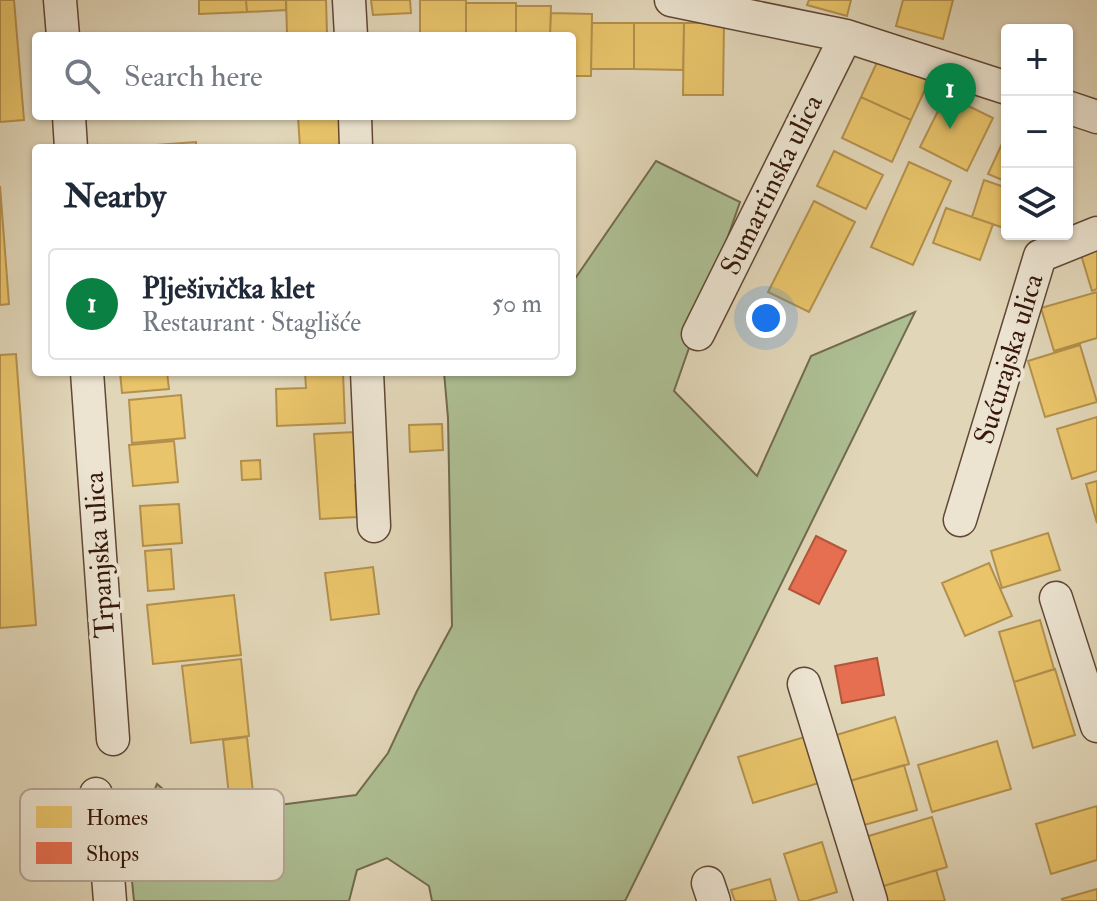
<!DOCTYPE html>
<meta charset="utf-8">
<style>
body{margin:0;font-family:"IM FELL Double Pica",serif;background:#f2f2f3;color:#1f2937}
.controls{position:absolute;right:24px;top:24px;display:grid;overflow:hidden;border-radius:8px;box-shadow:0 2px 6px #0004}
.controls button{width:72px;height:72px;display:grid;place-items:center;padding:0;border:0;border-bottom:2px solid #e0e1e3;background:#fff;color:#1f2937;font:40px sans-serif}
.you{position:absolute;left:766px;top:318px;width:28px;height:28px;margin:-20px;border:6px solid #fff;border-radius:50%;background:#1a73e8;box-shadow:0 0 0 12px #1a73e833}
.badge{display:grid;place-items:center;width:52px;height:52px;border-radius:50%;background:#0b8043;color:#fff;font-size:26px;font-weight:700}
.pin{position:absolute;translate:-50% -66px;filter:drop-shadow(0 2px 4px #0008)}
.pin::after{content:'';position:absolute;top:42px;width:28px;height:24px;background:inherit;clip-path:polygon(0 0,100% 0,50% 100%)}
.list{margin:0;padding:0;list-style:none}
h2{display:flex;justify-content:space-between;align-items:center;height:104px;margin:0;padding:0 32px;font-size:34px}
h2 small{font-size:26px;font-weight:400;color:#747a83}
.list li{display:grid;grid-template-columns:52px 1fr auto;gap:24px;align-items:center;box-sizing:border-box;height:112px;margin:0 16px 16px;padding:0 16px;border:2px solid #e0e1e3;border-radius:8px}
.list b{display:block;font-size:30px;white-space:nowrap}
.list p{margin:0;font-size:26px;white-space:nowrap;color:#747a83}
.list em{font-size:26px;font-style:normal;color:#747a83}
.icon{flex:none;width:44px;height:44px;fill:none;stroke:currentColor;stroke-width:2;stroke-linecap:round;stroke-linejoin:round}
.map{position:relative;flex:none;width:1097px;height:901px;overflow:hidden}
.search{position:absolute;background:#fff;box-shadow:0 2px 6px #0004;left:32px;top:32px;width:544px;height:88px;display:flex;align-items:center;gap:20px;box-sizing:border-box;padding:0 28px;border-radius:8px;color:#747a83;font-size:30px}
.panel{position:absolute;background:#fff;box-shadow:0 2px 6px #0004;left:32px;top:144px;width:544px;height:232px;border-radius:8px}
.map>svg:first-child{display:block}
.green{fill:#adbf93;stroke:#726b4e;stroke-width:2}
.homes{fill:#e9c46a;stroke:#b3904d;stroke-width:2}
.shops{fill:#e76f51;stroke:#b2553b;stroke-width:2}
.lines{fill:none;stroke-linecap:round;stroke-linejoin:round}
.street-casing{stroke:#614735;stroke-width:35}
.street{stroke:#ece4d1;stroke-width:32}
.labels{text-anchor:middle;dominant-baseline:central;stroke-width:8;stroke-linejoin:round;paint-order:stroke}
.street-label{font-size:28px;fill:#361709;stroke:#ece4d1}
.key{fill:#ece4d1;stroke:#b5a695;stroke-width:2}
.key-label{font-size:22px;fill:#361709}
</style>
<div class="map">
<svg width="1097" height="901" viewBox="0 0 1097 901">
<rect width="100%" height="100%" fill="#e1d6b8"/>
<filter id="stains"><feTurbulence type="fractalNoise" baseFrequency=".0025" numOctaves="4"/><feColorMatrix values="0 0 0 0 .2 0 0 0 0 .09 0 0 0 0 .02 0 0 0 .5 -.17"/></filter>
<radialGradient id="worn" r=".72"><stop offset=".6" stop-color="#630" stop-opacity="0"/><stop offset="1" stop-color="#630" stop-opacity=".3"/></radialGradient>
<path class="green" d="M 656,161 L 740,202 L 674,391 L 757,476 L 811,356 L 915,312 L 625,901 L 432,901 L 429,886 L 387,858 L 357,870 L 349,901 L 134,901 L 129,851 L 157,784 L 194,816 L 356,795 L 388,753 L 417,691 L 452,626 L 448,418 L 444,372 L 572,372 L 572,283 Z"/>
<path class="homes" d="M 0,0 L 14,0 L 24,120 L 0,122 Z
M 199,0 L 246,0 L 247,12 L 199,14 Z
M 246,0 L 286,0 L 286,10 L 247,12 Z
M 286,0 L 326,0 L 327,33 L 287,34 Z
M 371,0 L 410,0 L 411,13 L 373,15 Z
M 420,0 L 466,0 L 466,36 L 420,36 Z
M 809,0 L 851,0 L 847,16 L 807,5 Z
M 903,0 L 953,0 L 943,39 L 896,26 Z
M 466,3 L 516,3 L 516,36 L 466,36 Z
M 516,6 L 551,6 L 550,36 L 516,36 Z
M 551,13 L 592,14 L 591,76 L 572,76 L 572,36 L 550,36 Z
M 592,23 L 634,23 L 634,69 L 591,69 Z
M 634,23 L 684,23 L 683,70 L 634,69 Z
M 684,23 L 724,23 L 723,95 L 683,95 Z
M 879,58 L 929,81 L 911,120 L 861,97 Z
M 946,95 L 993,118 L 967,171 L 920,147 Z
M 861,97 L 911,120 L 892,162 L 842,138 Z
M 298,116 L 339,116 L 341,148 L 300,148 Z
M 1007,133 L 1007,182 L 988,174 Z
M 196,142 L 196,148 L 115,148 Z
M 834,151 L 883,175 L 866,209 L 817,186 Z
M 909,162 L 951,181 L 913,265 L 871,247 Z
M 984,180 L 1007,188 L 1007,229 L 972,217 Z
M 0,186 L 9,304 L 0,305 Z
M 814,201 L 855,222 L 809,312 L 768,292 Z
M 946,208 L 993,224 L 980,260 L 933,243 Z
M 1097,240 L 1097,289 L 1092,291 L 1078,245 Z
M 1097,292 L 1097,338 L 1054,351 L 1041,308 Z
M 1080,345 L 1097,402 L 1045,417 L 1028,361 Z
M 16,354 L 36,625 L 0,628 L 0,355 Z
M 120,372 L 167,372 L 169,389 L 122,393 Z
M 305,372 L 343,372 L 345,423 L 277,426 L 276,389 L 306,388 Z
M 181,395 L 185,438 L 132,443 L 129,400 Z
M 1097,417 L 1097,471 L 1072,479 L 1057,429 Z
M 442,424 L 443,450 L 410,452 L 409,425 Z
M 356,432 L 360,485 L 355,485 L 357,517 L 320,519 L 314,434 Z
M 174,441 L 178,482 L 133,486 L 129,445 Z
M 260,460 L 261,479 L 242,480 L 241,461 Z
M 1097,481 L 1097,523 L 1086,484 Z
M 179,504 L 182,543 L 143,546 L 140,506 Z
M 1048,533 L 1060,570 L 1002,588 L 991,551 Z
M 171,549 L 174,589 L 148,591 L 145,551 Z
M 989,563 L 1012,616 L 965,636 L 942,583 Z
M 373,567 L 379,614 L 331,620 L 325,573 Z
M 234,595 L 241,655 L 153,664 L 147,605 Z
M 1040,620 L 1054,669 L 1014,682 L 999,632 Z
M 241,659 L 249,736 L 191,743 L 182,666 Z
M 1055,669 L 1075,735 L 1033,748 L 1014,682 Z
M 895,717 L 909,764 L 843,783 L 830,737 Z
M 808,736 L 822,782 L 753,803 L 738,757 Z
M 247,737 L 254,802 L 230,805 L 223,740 Z
M 997,741 L 1011,789 L 932,812 L 918,765 Z
M 904,765 L 917,810 L 857,827 L 843,783 Z
M 1097,806 L 1097,860 L 1051,874 L 1036,824 Z
M 932,817 L 947,867 L 877,888 L 862,838 Z
M 822,842 L 837,892 L 807,901 L 799,901 L 784,854 Z
M 936,870 L 945,901 L 881,901 L 877,888 Z
M 770,879 L 776,901 L 735,901 L 731,890 Z
M 1097,889 L 1097,901 L 1063,901 L 1062,899 Z"/>
<path class="shops" d="M 816,536 L 846,551 L 819,604 L 789,589 Z
M 877,658 L 884,695 L 842,703 L 835,666 Z"/>
<g class="lines">
<g class="street-casing">
<path id="street" d="M 60,0 L 63,36
M 349,0 L 351,36
M 671,0 L 846,36 L 1007,88
M 1067,107 L 1097,117
M 69,116 L 71,148
M 355,116 L 356,148
M 698,334 L 846,36
M 87,372 L 113,739
M 367,372 L 374,526
M 960,520 L 1040,256 L 1097,233
M 1056,598 L 1097,726
M 804,684 L 871,901
M 96,794 L 103,812 L 110,901
M 708,883 L 714,901"/>
</g>
<use href="#street" class="street"/>
</g>
<g class="labels">
<g class="street-label">
<text transform="translate(772 185) rotate(-64)">Sumartinska ulica</text>
<text transform="translate(1009 359) rotate(-73)">Sućurajska ulica</text>
<text transform="translate(100 555) rotate(-94)">Trpanjska ulica</text>
</g>
</g>
<rect x="20" y="789" width="264" height="92" rx="12" class="key"/>
<rect x="36" y="806" width="36" height="22" fill="#e9c46a"/>
<rect x="36" y="842" width="36" height="22" fill="#e76f51"/>
<g class="key-label">
<text x="86" y="825">Homes</text>
<text x="86" y="861">Shops</text>
</g>
<rect width="100%" height="100%" filter="url(#stains)"/>
<rect width="100%" height="100%" fill="url(#worn)"/>
</svg>
<div class="controls">
<button>+</button>
<button>−</button>
<button><svg class="icon" aria-label="layers" viewBox="0 0 24 24"><path d="M12 4l9 5-9 5-9-5zM3 14l9 5 9-5"/></svg></button>
</div>
<div class="you"></div>
<div class="pin badge" style="left:950px;top:129px">1</div>
<div class="search"><svg class="icon" aria-label="search" viewBox="0 0 24 24"><circle cx="10" cy="10" r="6"/><path d="M15 15l6 6"/></svg>Search here</div>
<section class="panel">
<h2>Nearby<small></small></h2>
<ul class="list">
<li><span class="badge">1</span><div><b>Plješivička klet</b><p>Restaurant · Staglišće</p></div><em>50 m</em></li>
</ul>
</section>
</div>
